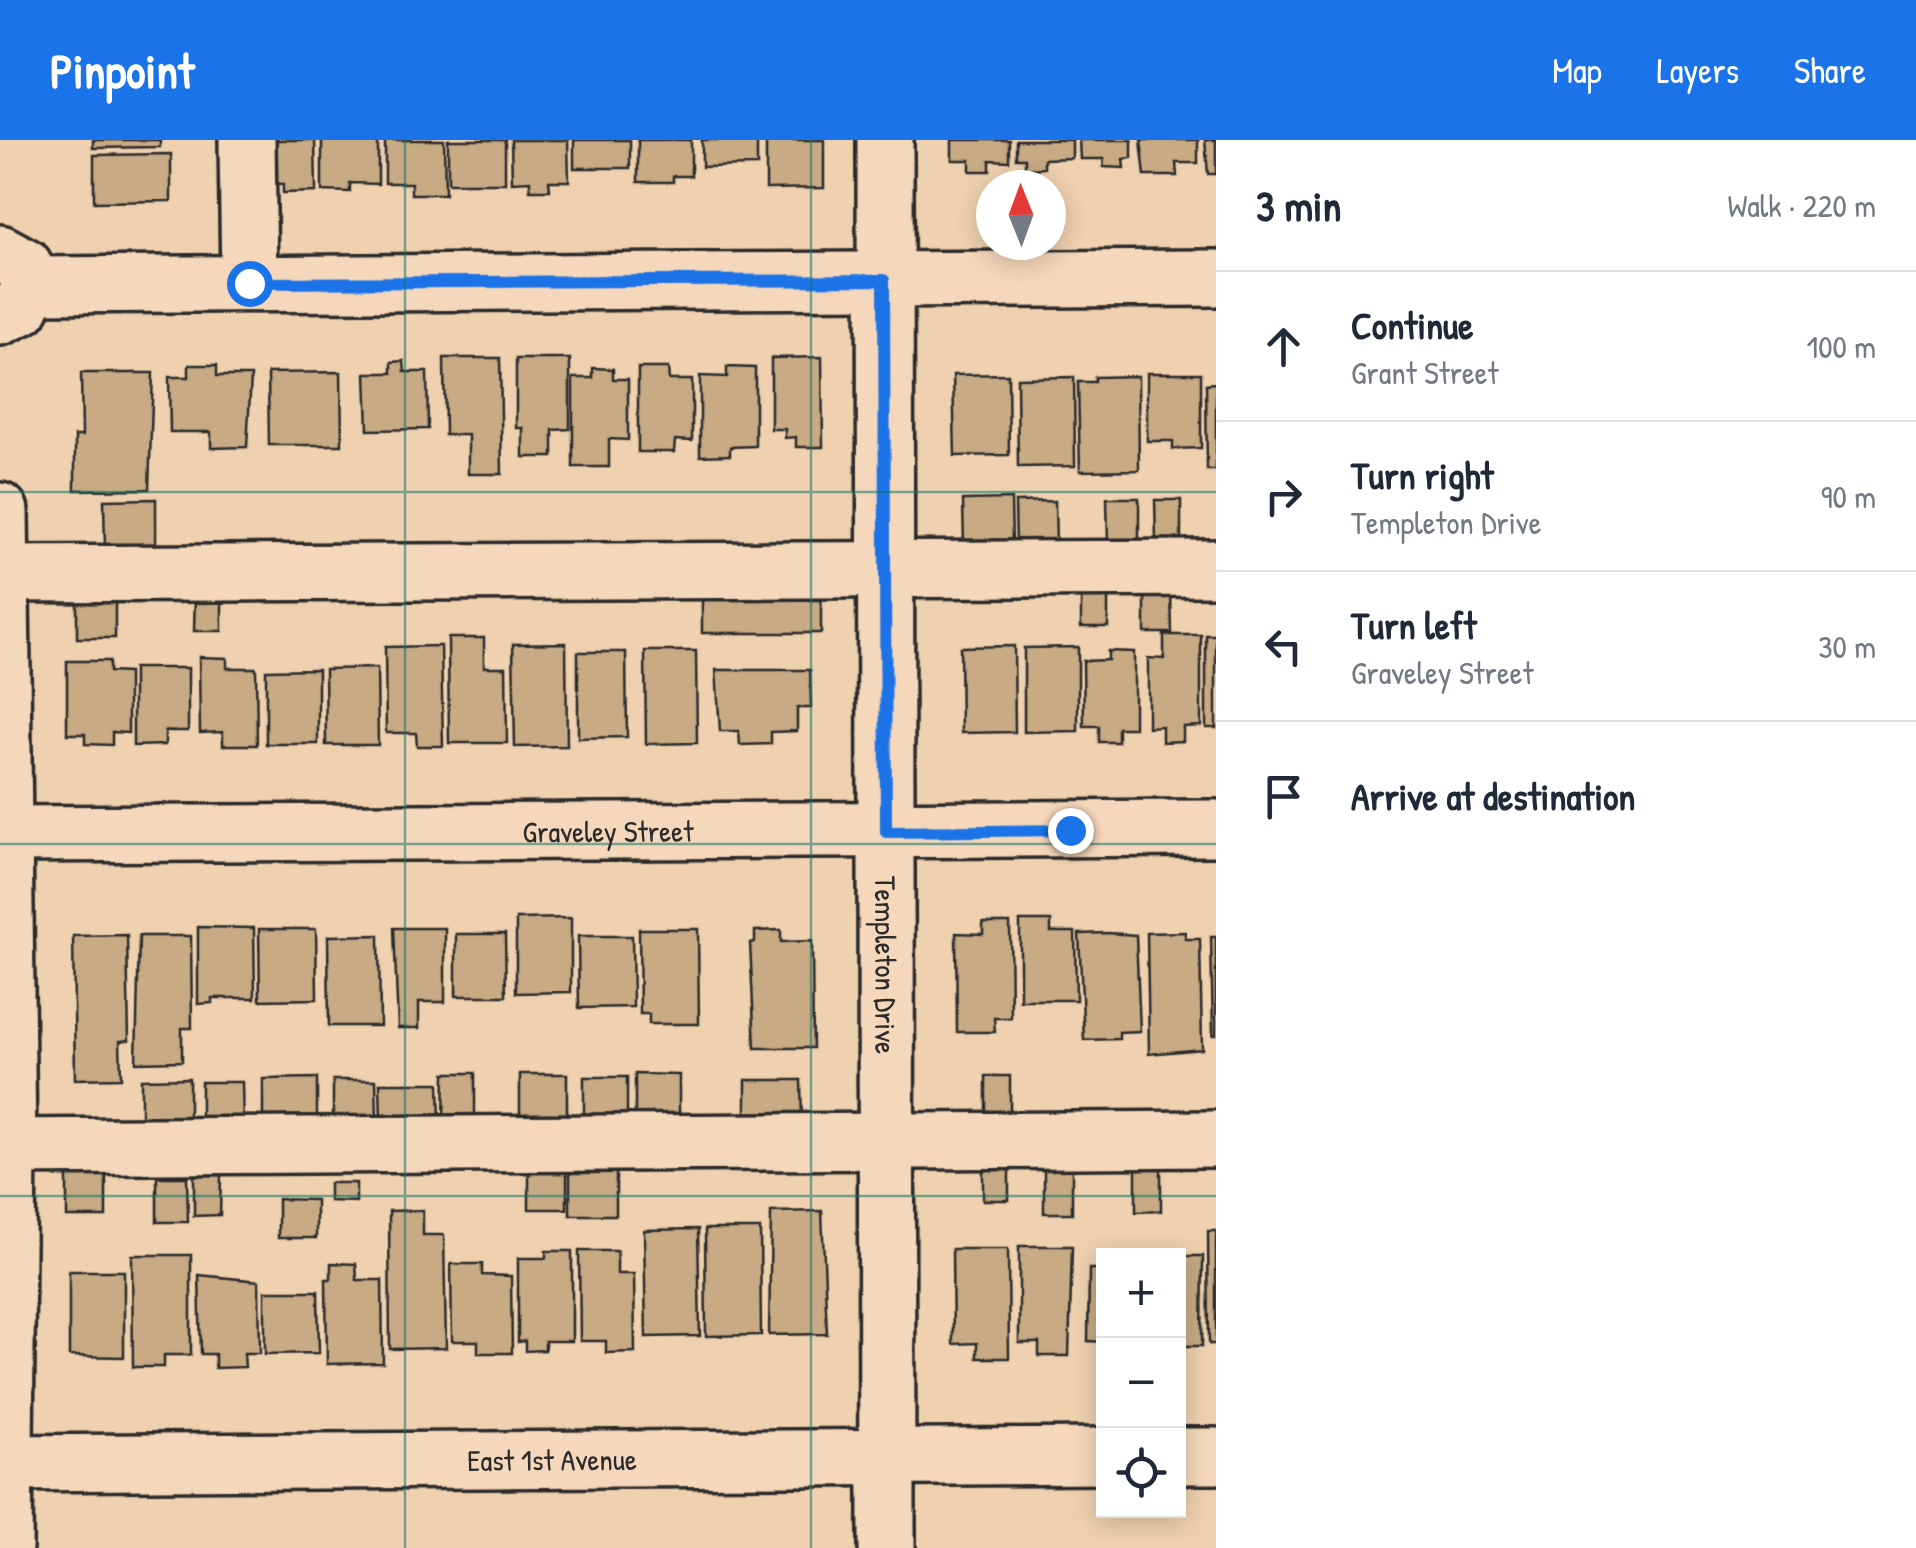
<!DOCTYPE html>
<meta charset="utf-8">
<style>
body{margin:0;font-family:"Patrick Hand",sans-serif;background:#f6f6f7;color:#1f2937}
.controls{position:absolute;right:30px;bottom:30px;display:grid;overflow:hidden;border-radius:0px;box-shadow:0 5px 25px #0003}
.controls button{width:90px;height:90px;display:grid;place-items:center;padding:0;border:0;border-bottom:2px solid #e0e1e3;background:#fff;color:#1f2937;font:50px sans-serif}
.compass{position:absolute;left:976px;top:30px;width:90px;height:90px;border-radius:50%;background:#fff;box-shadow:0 5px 25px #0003;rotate:359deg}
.stop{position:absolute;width:30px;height:30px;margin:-22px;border:8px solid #1a73e8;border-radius:50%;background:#fff}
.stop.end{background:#1a73e8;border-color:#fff;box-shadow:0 2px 10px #0008}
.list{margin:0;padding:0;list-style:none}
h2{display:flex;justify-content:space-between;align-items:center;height:130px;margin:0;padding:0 40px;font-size:42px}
h2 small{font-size:32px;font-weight:400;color:#747a83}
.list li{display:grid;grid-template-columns:65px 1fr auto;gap:30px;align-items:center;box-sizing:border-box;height:150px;padding:0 40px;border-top:2px solid #e0e1e3}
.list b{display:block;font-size:38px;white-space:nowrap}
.list p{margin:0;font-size:32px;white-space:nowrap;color:#747a83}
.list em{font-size:32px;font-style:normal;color:#747a83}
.icon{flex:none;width:55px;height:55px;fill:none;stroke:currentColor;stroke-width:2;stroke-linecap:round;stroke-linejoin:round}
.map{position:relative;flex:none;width:1216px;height:1408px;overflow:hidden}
header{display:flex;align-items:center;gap:60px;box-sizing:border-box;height:140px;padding:0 50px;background:#1a73e8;color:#fff}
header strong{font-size:48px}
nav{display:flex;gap:55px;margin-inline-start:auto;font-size:35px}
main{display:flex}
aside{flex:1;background:#fff}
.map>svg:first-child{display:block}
.building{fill:#c8ab85;stroke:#2b2b2b;stroke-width:2.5}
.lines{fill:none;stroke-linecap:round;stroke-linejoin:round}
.minor-casing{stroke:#2b2b2b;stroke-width:62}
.major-casing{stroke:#2b2b2b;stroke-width:62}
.minor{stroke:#f5d8bb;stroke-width:55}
.major{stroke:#f5d8bb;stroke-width:55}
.route{stroke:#1a73e8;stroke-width:12}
.grid{fill:none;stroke:#0f766e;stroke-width:2.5;stroke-opacity:0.55}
.labels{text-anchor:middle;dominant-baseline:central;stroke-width:8;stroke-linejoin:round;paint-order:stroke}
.street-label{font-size:30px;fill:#2b2b2b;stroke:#f5d8bb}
</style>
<header>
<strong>Pinpoint</strong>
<nav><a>Map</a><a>Layers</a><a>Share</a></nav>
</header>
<main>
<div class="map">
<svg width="1216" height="1408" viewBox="0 0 1216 1408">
<rect width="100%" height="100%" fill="#efd1af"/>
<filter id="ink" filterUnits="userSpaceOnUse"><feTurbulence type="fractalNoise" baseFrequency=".01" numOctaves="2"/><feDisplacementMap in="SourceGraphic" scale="20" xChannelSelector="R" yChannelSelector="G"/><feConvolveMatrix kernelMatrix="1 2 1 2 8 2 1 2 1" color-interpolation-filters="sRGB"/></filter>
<g filter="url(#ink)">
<path class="building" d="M 93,0 L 160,0 L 160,7 L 93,8 Z
M 258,0 L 315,0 L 316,52 L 283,53 L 283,44 L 259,43 Z
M 322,0 L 378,0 L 378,44 L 350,43 L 350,52 L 322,51 Z
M 385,0 L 444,0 L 445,54 L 411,54 L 411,43 L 385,43 Z
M 448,0 L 505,0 L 505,43 L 448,43 Z
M 511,0 L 568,0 L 569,41 L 549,41 L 550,50 L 530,50 L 530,41 L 512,42 Z
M 574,0 L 630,0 L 630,28 L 574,28 Z
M 638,0 L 691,0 L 691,36 L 673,36 L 673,42 L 638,42 Z
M 702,0 L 757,0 L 757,26 L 702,27 Z
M 766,0 L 824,0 L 824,48 L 766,49 Z
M 952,0 L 1009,0 L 1009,21 L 990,20 L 990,31 L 970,31 L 970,20 L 952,20 Z
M 1016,0 L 1072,0 L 1072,18 L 1044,19 L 1044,28 L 1025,29 L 1025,18 L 1016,18 Z
M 1079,0 L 1132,0 L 1132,18 L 1123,19 L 1124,28 L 1103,27 L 1104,19 L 1080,19 Z
M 1141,0 L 1198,0 L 1198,23 L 1176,23 L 1177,36 L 1145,36 Z
M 1205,0 L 1216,0 L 1216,34 L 1208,34 Z
M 171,14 L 171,61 L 94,62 L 94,15 Z
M 822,217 L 823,307 L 796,307 L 796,297 L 785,298 L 785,289 L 771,289 L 771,218 Z
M 444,218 L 500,218 L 502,334 L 468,334 L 468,295 L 445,295 Z
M 516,219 L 570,219 L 570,289 L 553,290 L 553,317 L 523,317 L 523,288 L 516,288 Z
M 404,221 L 405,232 L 427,232 L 428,289 L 368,290 L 366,233 L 392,233 L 392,222 Z
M 189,225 L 217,225 L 217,236 L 251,236 L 247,307 L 211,308 L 211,292 L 170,292 L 169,237 L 189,237 Z
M 727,227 L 755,228 L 755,306 L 730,307 L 730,315 L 700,316 L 700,236 L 727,237 Z
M 593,228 L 613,229 L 613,239 L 628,239 L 628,300 L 609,299 L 609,327 L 573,327 L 573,238 L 593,238 Z
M 638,228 L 668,228 L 669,240 L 692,240 L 692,301 L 675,300 L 674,312 L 638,312 Z
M 341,232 L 342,305 L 269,305 L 268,233 Z
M 81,233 L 153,233 L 149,349 L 75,350 L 75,296 L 82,296 Z
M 1147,233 L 1201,233 L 1201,308 L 1173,309 L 1173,301 L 1147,301 Z
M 1008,234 L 1009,315 L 955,316 L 953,235 Z
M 1138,236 L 1139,330 L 1080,331 L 1078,242 L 1095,242 L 1095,237 Z
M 1074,237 L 1075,326 L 1018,327 L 1017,238 Z
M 1216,243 L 1216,330 L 1207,330 L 1206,244 Z
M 1107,358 L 1139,358 L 1139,404 L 1108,404 Z
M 156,359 L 156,410 L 105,410 L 104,360 Z
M 1011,359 L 1012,405 L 964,405 L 963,360 Z
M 1155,360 L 1181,360 L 1181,399 L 1156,400 Z
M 1055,361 L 1056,404 L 1016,405 L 1015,362 Z
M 810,434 L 810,460 L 821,460 L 821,493 L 702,493 L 702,447 Z
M 1108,449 L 1108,487 L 1081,487 L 1081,450 Z
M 1171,451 L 1172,493 L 1145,493 L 1145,452 Z
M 115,452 L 115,498 L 77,498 L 77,453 Z
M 195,455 L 222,455 L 222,491 L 194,491 Z
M 1164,495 L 1201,495 L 1201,586 L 1183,587 L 1183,601 L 1162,602 L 1162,586 L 1148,587 L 1148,518 L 1164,519 Z
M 1206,495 L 1216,495 L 1216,588 L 1206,588 Z
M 448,498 L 484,498 L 484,527 L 506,527 L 507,603 L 449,603 Z
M 566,503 L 567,606 L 515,607 L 513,504 Z
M 441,506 L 443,606 L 417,606 L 416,593 L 386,593 L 385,507 Z
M 1014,506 L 1015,592 L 961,593 L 960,507 Z
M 1078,507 L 1078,591 L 1024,592 L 1024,508 Z
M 645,511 L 696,511 L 697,603 L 646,604 Z
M 1108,511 L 1134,512 L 1134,588 L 1118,588 L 1118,602 L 1099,602 L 1099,586 L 1084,586 L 1083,521 L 1108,520 Z
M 578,512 L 626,512 L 627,597 L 578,598 Z
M 199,517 L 227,518 L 227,528 L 256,528 L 257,605 L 223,605 L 223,592 L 200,593 Z
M 67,521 L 109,521 L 109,532 L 128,533 L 128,593 L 112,592 L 112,605 L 85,604 L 85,594 L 67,594 Z
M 133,528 L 188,528 L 188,591 L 165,591 L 165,605 L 133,606 Z
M 377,528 L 378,605 L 326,605 L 325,529 Z
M 318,529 L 318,604 L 266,604 L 266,530 Z
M 716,530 L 810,530 L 811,568 L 797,568 L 797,591 L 771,592 L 771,604 L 740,605 L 739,591 L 720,591 Z
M 571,778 L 571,852 L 516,853 L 516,779 Z
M 1020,781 L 1051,781 L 1051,792 L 1075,792 L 1076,860 L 1020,860 Z
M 983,783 L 1010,783 L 1011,878 L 994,878 L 995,892 L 957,892 L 956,793 L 983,794 Z
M 198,787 L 254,788 L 255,858 L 212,858 L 212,863 L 198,864 Z
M 394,788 L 445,788 L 445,862 L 419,862 L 419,888 L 398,888 Z
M 259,789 L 316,789 L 317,859 L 260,860 Z
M 639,789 L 698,789 L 699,884 L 649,884 L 649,874 L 640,874 Z
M 781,790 L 781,802 L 812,801 L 813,908 L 755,908 L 750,803 L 755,802 L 755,791 Z
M 1185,792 L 1185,799 L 1200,799 L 1202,909 L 1149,914 L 1147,793 Z
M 1108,793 L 1136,795 L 1140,891 L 1119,892 L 1119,899 L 1084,900 L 1079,794 Z
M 456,794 L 505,794 L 506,856 L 456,856 Z
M 127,795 L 129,900 L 120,901 L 121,938 L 75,939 L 73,796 Z
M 379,795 L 380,886 L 329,886 L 328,796 Z
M 139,796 L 191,796 L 192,888 L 182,888 L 182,921 L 136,922 Z
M 578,796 L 632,796 L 633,867 L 579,868 Z
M 1211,797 L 1216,797 L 1216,895 L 1213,895 Z
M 445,933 L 475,933 L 475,980 L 444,980 Z
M 520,934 L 567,934 L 567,981 L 520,981 Z
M 635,934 L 679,935 L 679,985 L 635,985 Z
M 986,936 L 1010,936 L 1010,976 L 986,976 Z
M 584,937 L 627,937 L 627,982 L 584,982 Z
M 189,938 L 189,987 L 141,987 L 141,939 Z
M 317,938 L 317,984 L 263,985 L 263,939 Z
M 333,940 L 376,940 L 377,982 L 333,982 Z
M 746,940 L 801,940 L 802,985 L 746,985 Z
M 201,942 L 242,942 L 243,988 L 201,988 Z
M 380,943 L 439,943 L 440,984 L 381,984 Z
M 1044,1022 L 1072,1022 L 1072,1073 L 1044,1073 Z
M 1009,1024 L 1009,1060 L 983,1060 L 983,1025 Z
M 570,1026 L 616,1026 L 616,1075 L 570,1075 Z
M 1136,1028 L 1161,1028 L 1161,1071 L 1136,1072 Z
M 529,1031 L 567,1031 L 567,1069 L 529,1069 Z
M 67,1032 L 106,1032 L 106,1077 L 67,1077 Z
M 194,1035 L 221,1035 L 220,1075 L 194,1076 Z
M 157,1037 L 187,1037 L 188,1082 L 157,1082 Z
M 329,1043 L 356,1043 L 356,1062 L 329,1061 Z
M 278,1059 L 316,1060 L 316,1098 L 278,1098 Z
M 423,1070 L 423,1095 L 444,1095 L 446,1208 L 390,1209 L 389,1071 Z
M 822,1071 L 827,1194 L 769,1195 L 771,1072 Z
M 698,1089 L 700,1196 L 646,1197 L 644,1090 Z
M 705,1089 L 760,1089 L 761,1195 L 706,1196 Z
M 1208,1091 L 1216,1091 L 1216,1204 L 1209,1204 Z
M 1019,1106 L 1072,1106 L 1069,1216 L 1039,1216 L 1039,1203 L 1019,1203 Z
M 952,1109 L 1008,1109 L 1009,1218 L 977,1218 L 977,1203 L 953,1204 Z
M 546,1111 L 572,1111 L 572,1201 L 545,1201 L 545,1210 L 525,1211 L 525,1201 L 518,1202 L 518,1118 L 546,1118 Z
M 579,1111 L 617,1111 L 617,1134 L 634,1134 L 635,1212 L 606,1213 L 606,1201 L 580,1201 Z
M 132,1115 L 191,1115 L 191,1215 L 164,1215 L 164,1227 L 133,1227 Z
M 1178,1116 L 1203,1116 L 1202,1206 L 1180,1206 L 1179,1219 Z
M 331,1123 L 356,1124 L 357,1140 L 382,1140 L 383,1223 L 327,1224 L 326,1139 L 331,1139 Z
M 451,1124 L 482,1124 L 482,1135 L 511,1136 L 512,1213 L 478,1213 L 478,1201 L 452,1201 Z
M 1089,1129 L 1104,1129 L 1104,1202 L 1088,1201 Z
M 69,1131 L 124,1131 L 124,1217 L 69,1216 Z
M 199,1135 L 259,1141 L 260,1213 L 244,1213 L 245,1227 L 215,1228 L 215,1214 L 201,1214 Z
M 265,1151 L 318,1151 L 319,1213 L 265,1214 Z"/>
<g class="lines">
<g class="minor-casing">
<g id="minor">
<path d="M 247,0 L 249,143"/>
<path id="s1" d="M 885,0 L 887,1408"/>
<path d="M 0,113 L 24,126 L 31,145 L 21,167 L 0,177"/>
<path d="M 31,145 L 1216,138"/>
<path d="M 0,371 L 8,1007 L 4,1408"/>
<path d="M 0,434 L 1216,428"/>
<path id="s2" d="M 0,694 L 1216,688"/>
<path d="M 0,1007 L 1216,999"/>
</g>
</g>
<g class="major-casing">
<g id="major">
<path d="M 1178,1316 L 1216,1316"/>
<path id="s3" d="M 0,1323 L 1104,1316"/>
</g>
</g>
<use href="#minor" class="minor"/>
<use href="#major" class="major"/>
</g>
</g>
<g class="lines" filter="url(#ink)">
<path class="route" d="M 249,143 L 884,140 L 886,692 L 1070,690"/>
</g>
<path class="grid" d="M 405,0 L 405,1408M 811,0 L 811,1408M 0,352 L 1216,352M 0,704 L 1216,704M 0,1056 L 1216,1056"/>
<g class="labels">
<g class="street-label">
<text stroke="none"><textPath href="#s2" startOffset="608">Graveley Street</textPath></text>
<text stroke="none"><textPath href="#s1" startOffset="825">Templeton Drive</textPath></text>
<text stroke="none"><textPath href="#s3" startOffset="552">East 1st Avenue</textPath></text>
</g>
</g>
</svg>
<div class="controls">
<button>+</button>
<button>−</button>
<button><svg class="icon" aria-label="locate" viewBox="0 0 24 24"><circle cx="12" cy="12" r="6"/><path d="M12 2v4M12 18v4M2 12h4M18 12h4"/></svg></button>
</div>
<svg class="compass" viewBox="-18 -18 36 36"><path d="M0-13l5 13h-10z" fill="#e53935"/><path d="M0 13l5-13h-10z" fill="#747a83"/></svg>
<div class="stop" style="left:249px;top:143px"></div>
<div class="stop end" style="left:1070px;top:690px"></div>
</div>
<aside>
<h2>3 min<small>Walk · 220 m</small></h2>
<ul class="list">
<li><svg class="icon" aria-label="ahead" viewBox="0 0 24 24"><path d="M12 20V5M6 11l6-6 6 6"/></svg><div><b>Continue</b><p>Grant Street</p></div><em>100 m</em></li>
<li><svg class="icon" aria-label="right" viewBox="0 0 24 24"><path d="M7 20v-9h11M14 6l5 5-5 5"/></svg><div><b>Turn right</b><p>Templeton Drive</p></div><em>90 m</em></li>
<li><svg class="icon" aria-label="left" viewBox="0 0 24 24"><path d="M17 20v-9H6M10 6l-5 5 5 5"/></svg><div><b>Turn left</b><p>Graveley Street</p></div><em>30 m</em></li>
<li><svg class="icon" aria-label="arrive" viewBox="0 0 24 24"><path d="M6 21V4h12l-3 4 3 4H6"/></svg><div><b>Arrive at destination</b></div></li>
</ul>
</aside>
</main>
